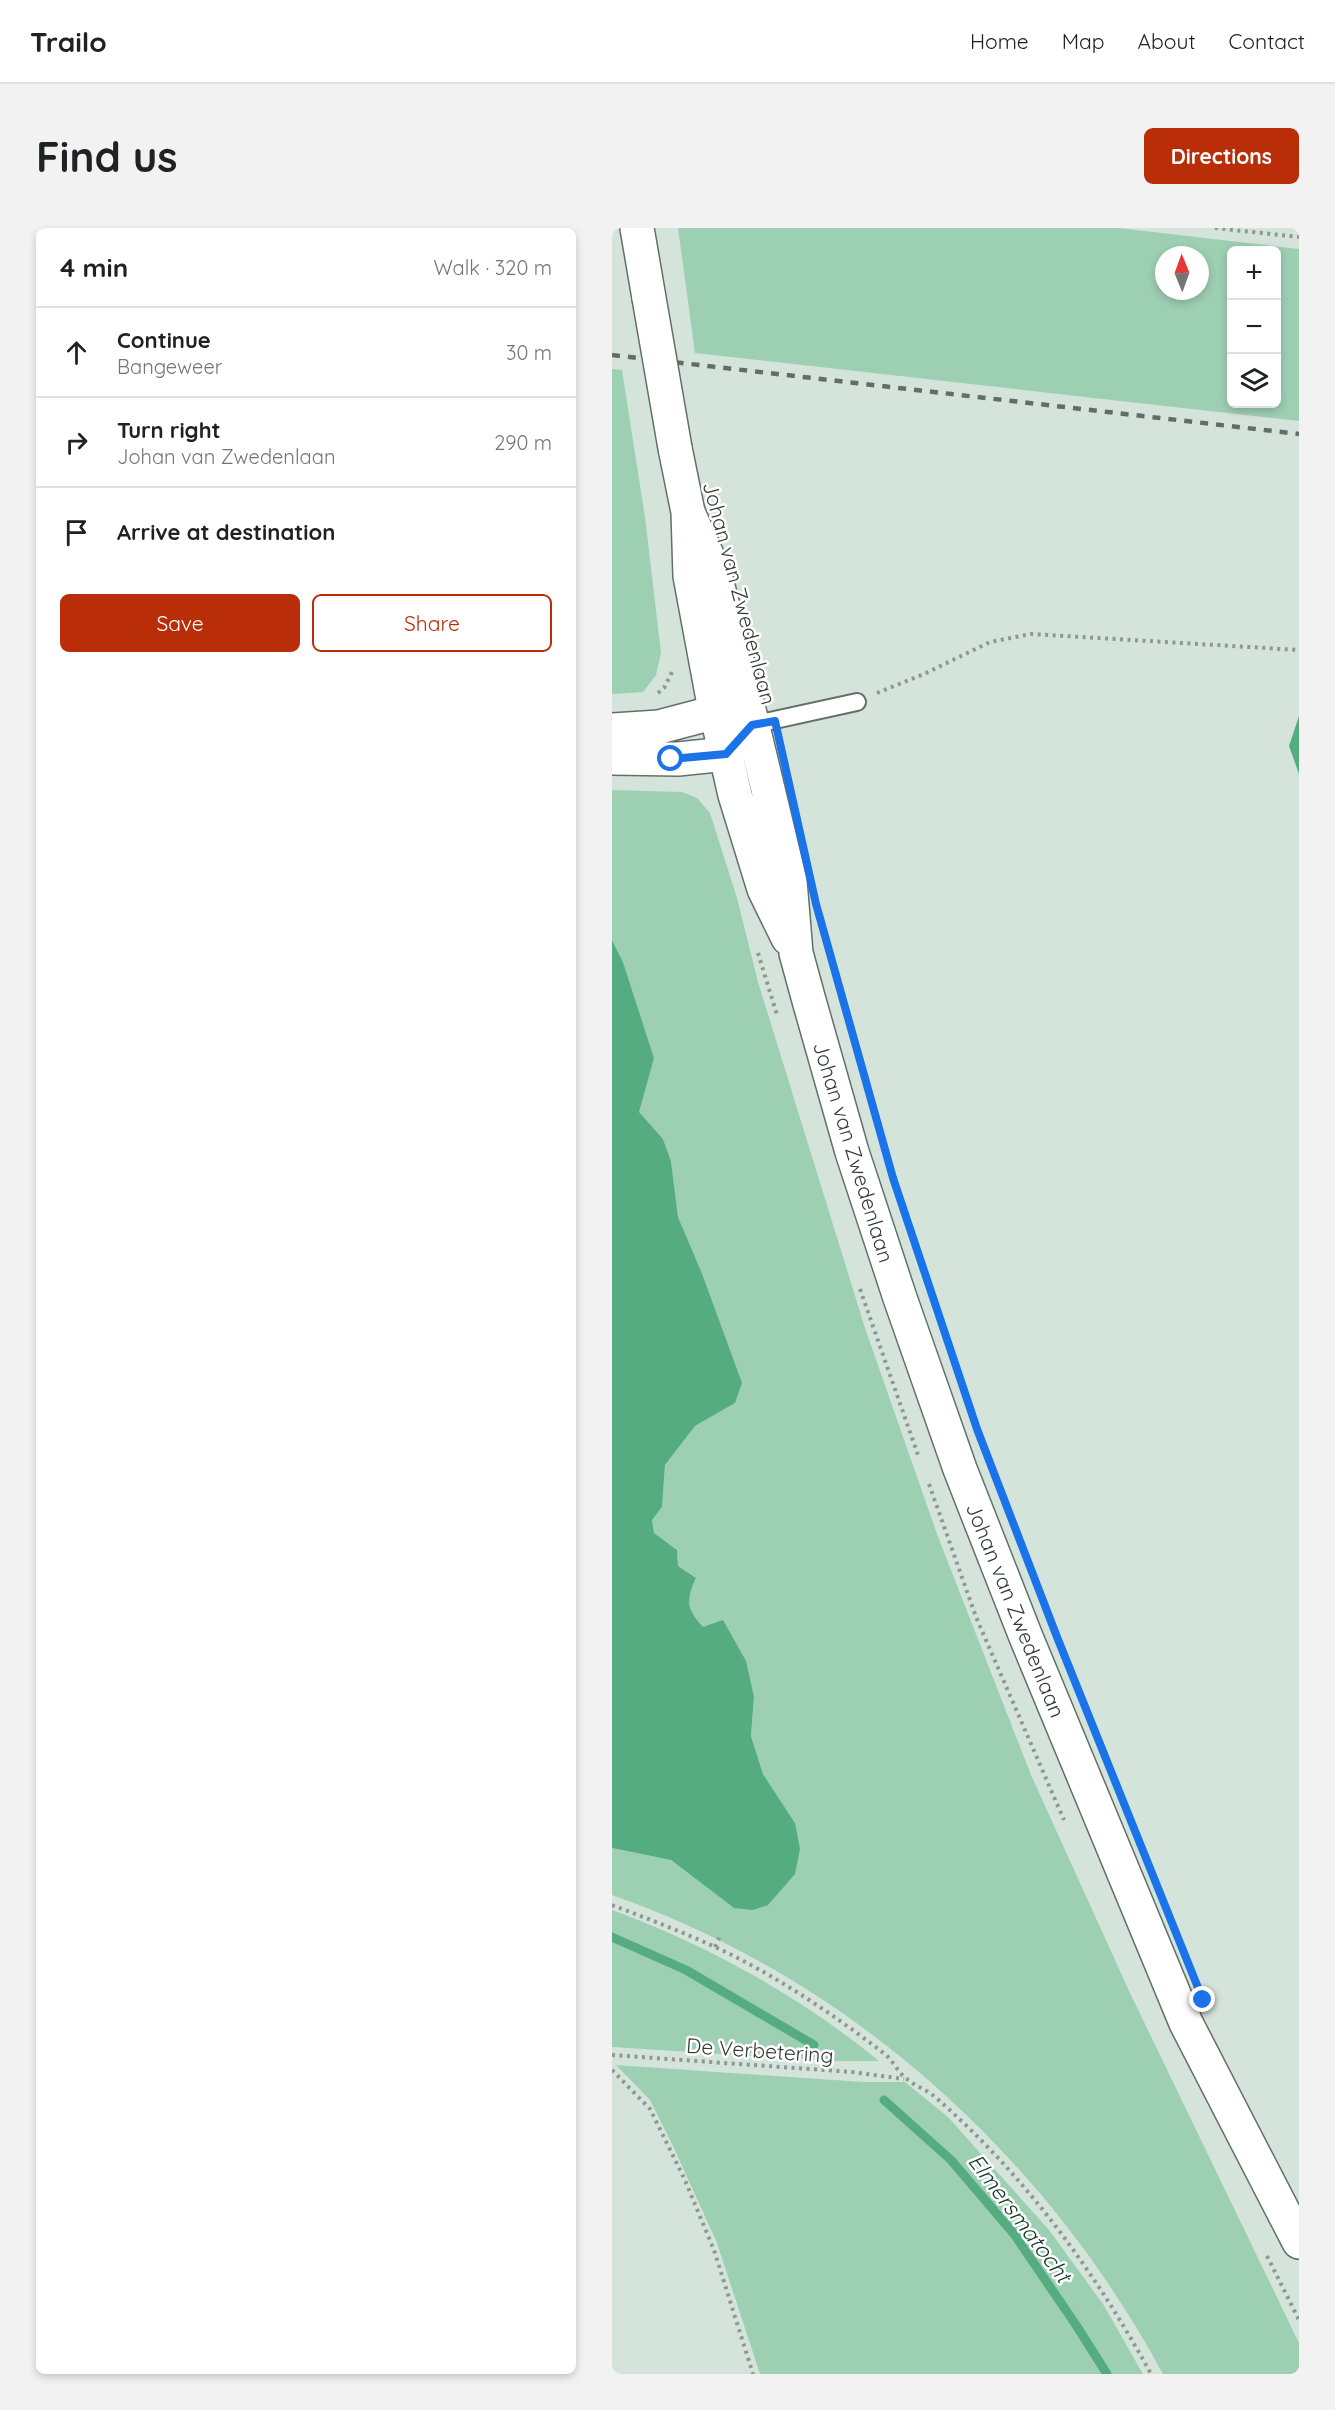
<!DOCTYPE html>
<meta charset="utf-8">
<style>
body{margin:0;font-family:Quicksand,sans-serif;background:#f2f2f2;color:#202124}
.controls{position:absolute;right:18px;top:18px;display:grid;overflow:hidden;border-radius:9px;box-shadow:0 3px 9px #0003}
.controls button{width:54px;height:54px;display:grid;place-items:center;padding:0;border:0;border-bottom:2px solid #e0e0e0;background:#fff;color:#202124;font:30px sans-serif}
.compass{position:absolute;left:543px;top:18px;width:54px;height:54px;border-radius:50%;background:#fff;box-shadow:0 3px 9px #0003;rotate:359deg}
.stop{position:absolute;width:18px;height:18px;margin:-14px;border:4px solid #1a73e8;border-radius:50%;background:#fff}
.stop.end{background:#1a73e8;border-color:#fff;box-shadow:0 2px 6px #0008}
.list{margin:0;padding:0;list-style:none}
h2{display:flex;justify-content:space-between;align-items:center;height:78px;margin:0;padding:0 24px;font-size:26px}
h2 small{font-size:20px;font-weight:400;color:#757577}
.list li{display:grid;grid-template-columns:39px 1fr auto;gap:18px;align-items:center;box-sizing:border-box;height:90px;padding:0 24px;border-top:2px solid #e0e0e0}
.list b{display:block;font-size:22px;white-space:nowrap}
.list p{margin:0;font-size:20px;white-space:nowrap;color:#757577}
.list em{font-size:20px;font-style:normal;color:#757577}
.actions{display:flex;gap:12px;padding:18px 24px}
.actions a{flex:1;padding:14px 0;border:2px solid #b92e08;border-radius:9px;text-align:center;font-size:21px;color:#b92e08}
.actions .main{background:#b92e08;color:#fff}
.icon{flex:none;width:33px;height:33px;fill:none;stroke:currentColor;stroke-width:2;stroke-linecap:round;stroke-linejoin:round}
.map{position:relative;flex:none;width:687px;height:2146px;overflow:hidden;border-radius:9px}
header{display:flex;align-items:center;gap:36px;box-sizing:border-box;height:84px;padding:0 30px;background:#fff;border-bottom:2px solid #e0e0e0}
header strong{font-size:28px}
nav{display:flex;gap:33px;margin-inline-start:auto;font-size:21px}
.intro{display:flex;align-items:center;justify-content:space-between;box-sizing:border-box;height:144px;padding:0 36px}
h1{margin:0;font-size:42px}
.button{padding:15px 27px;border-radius:9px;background:#b92e08;color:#fff;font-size:21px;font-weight:700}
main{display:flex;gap:36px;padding:0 36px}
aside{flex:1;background:#fff;border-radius:9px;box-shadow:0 3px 9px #0003}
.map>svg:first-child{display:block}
.green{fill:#9dcfb3;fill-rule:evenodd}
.water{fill:#55ac80}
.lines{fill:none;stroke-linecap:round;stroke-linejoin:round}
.stream{stroke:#55ac80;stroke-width:9}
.service-casing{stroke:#637068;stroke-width:20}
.tertiary-casing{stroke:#637068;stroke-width:36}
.secondary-casing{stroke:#637068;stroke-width:36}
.path{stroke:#8d9892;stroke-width:4;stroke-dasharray:3 4.5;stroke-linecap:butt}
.service{stroke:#fff;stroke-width:16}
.tertiary{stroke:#fff;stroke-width:33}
.secondary{stroke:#fff;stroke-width:33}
.rail{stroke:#646c67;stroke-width:4.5;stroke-dasharray:8 8;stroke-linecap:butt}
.secondary-bridge-casing{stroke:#637068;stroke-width:36;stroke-linecap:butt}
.secondary-bridge{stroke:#fff;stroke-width:33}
.route{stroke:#1a73e8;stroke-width:8}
.labels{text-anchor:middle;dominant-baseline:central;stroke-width:5;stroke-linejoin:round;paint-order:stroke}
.street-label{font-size:21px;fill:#343a36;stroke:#fff}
.water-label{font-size:22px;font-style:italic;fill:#113825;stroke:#fff}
</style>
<header>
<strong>Trailo</strong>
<nav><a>Home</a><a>Map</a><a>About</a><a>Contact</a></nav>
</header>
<div class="intro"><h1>Find us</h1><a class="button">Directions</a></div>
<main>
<aside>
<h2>4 min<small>Walk · 320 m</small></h2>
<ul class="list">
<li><svg class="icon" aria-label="ahead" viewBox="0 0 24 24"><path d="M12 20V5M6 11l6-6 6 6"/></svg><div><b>Continue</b><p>Bangeweer</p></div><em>30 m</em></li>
<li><svg class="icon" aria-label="right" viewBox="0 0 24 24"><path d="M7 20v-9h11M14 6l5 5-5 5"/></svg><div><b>Turn right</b><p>Johan van Zwedenlaan</p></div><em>290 m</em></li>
<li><svg class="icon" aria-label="arrive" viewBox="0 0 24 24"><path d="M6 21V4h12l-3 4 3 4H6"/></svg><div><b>Arrive at destination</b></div></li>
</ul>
<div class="actions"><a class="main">Save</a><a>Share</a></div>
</aside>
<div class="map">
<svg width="687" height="2146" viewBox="0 0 687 2146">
<rect width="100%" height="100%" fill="#d5e4db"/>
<path class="green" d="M 66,0 L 506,0 L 687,21 L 687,193 L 83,125 ZM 620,22 L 664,22 L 664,176 L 620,176 ZM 552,27 L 588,27 L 588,63 L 552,63 Z
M 0,141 L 10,142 L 33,289 L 49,425 L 44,447 L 31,464 L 0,466 Z
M 0,562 L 70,564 L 85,570 L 98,585 L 125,670 L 146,754 L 253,1100 L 325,1306 L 419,1547 L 518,1765 L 687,2115 L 687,2146 L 551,2146 C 432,1926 237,1750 0,1667 L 0,1620 L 59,1632 L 122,1680 L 183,1595 L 151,1546 L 139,1508 L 142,1469 L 80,1388 L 76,1368 L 84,1350 L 66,1338 L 65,1322 L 42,1305 L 40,1292 L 50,1279 L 53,1237 L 83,1198 L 123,1175 L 89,1043 L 66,989 L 59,933 L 51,911 L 26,884 L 42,830 L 11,734 L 0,712 Z
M 0,1682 C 96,1717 189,1769 267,1833 L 217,1833 L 0,1819 Z
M 4,1837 L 251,1854 L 293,1854 L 336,1889 L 437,2002 L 491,2076 L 531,2146 L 148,2146 L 105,2015 L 61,1918 L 38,1872 Z"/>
<path class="water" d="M 687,488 L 687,546 L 677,518 Z
M 0,712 L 11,734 L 42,830 L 27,884 L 51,911 L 59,933 L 66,989 L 89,1043 L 130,1155 L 123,1175 L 83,1198 L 53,1237 L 50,1279 L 40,1292 L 42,1305 L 65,1322 L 66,1338 L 84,1350 C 74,1371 74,1381 91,1399 L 111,1392 L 134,1433 L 142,1469 L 139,1508 L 151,1546 L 183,1595 L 188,1621 L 183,1646 L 156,1677 L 141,1682 L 122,1680 L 59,1632 L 0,1620 Z"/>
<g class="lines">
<path class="stream" d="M 0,1709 L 74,1742 L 202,1817
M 272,1872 L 339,1932 L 402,2006 L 464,2097 L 495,2146"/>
<g class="service-casing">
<path id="service" d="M 140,497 L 245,474"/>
</g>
<g class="tertiary-casing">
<path id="tertiary" d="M 0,502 L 47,499 L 104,484 L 140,497 L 114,526 L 66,531 L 0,530"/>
</g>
<g class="secondary-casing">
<path id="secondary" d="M 25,0 L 37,70
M 63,220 L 76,284 L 78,348 L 100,466 L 123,567 L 152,661 L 176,710
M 76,284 L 102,343 L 126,436 L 178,653 L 184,725 L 196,769 L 240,924 L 288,1070 L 348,1241 L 414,1409 L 574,1795 L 687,2014"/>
</g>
<path class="path" d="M 603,0 L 687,9
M 46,465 L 52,460 L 61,442
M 265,465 L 312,446 L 378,414 L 419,406 L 687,422
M 146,725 L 165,787
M 248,1061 L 307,1230
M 317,1256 L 364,1389 L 452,1592
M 0,1677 C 34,1690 68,1703 101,1718 C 162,1746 221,1786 274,1827 C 282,1834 286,1845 295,1851 C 303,1858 313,1861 322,1868 C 411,1945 483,2043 539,2146
M 103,1719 L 109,1706
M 0,1827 L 240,1844 L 292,1851
M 0,1842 L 38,1881 L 72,1950 L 102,2022 L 141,2146
M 655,2028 L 687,2092"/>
<use href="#service" class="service"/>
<use href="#tertiary" class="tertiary"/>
<use href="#secondary" class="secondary"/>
<path class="rail" d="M 0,127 L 687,206"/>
<g class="secondary-bridge-casing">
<path id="secondary-bridge" d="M 37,70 L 63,220"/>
</g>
<use href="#secondary-bridge" class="secondary-bridge"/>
</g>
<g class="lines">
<path class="route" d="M 59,531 L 114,526 L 140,497 L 163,493 L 204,676 L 281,950 L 365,1201 L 445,1409 L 591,1772"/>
</g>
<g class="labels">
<g class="street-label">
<text transform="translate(128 365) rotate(75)">Johan van Zwedenlaan</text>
<text transform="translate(242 924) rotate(73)">Johan van Zwedenlaan</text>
<text transform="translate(404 1382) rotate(68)">Johan van Zwedenlaan</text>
<text transform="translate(148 1822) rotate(4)">De Verbetering</text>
</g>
<g class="water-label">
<text transform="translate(408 1990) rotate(53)">Elmersmatocht</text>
</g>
</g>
</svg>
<div class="controls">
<button>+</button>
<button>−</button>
<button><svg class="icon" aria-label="layers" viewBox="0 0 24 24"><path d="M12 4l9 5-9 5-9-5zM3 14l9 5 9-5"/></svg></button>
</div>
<svg class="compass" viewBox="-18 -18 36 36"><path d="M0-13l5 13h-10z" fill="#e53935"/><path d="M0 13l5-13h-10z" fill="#757577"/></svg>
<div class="stop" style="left:59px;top:531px"></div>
<div class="stop end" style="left:591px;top:1772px"></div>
</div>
</main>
